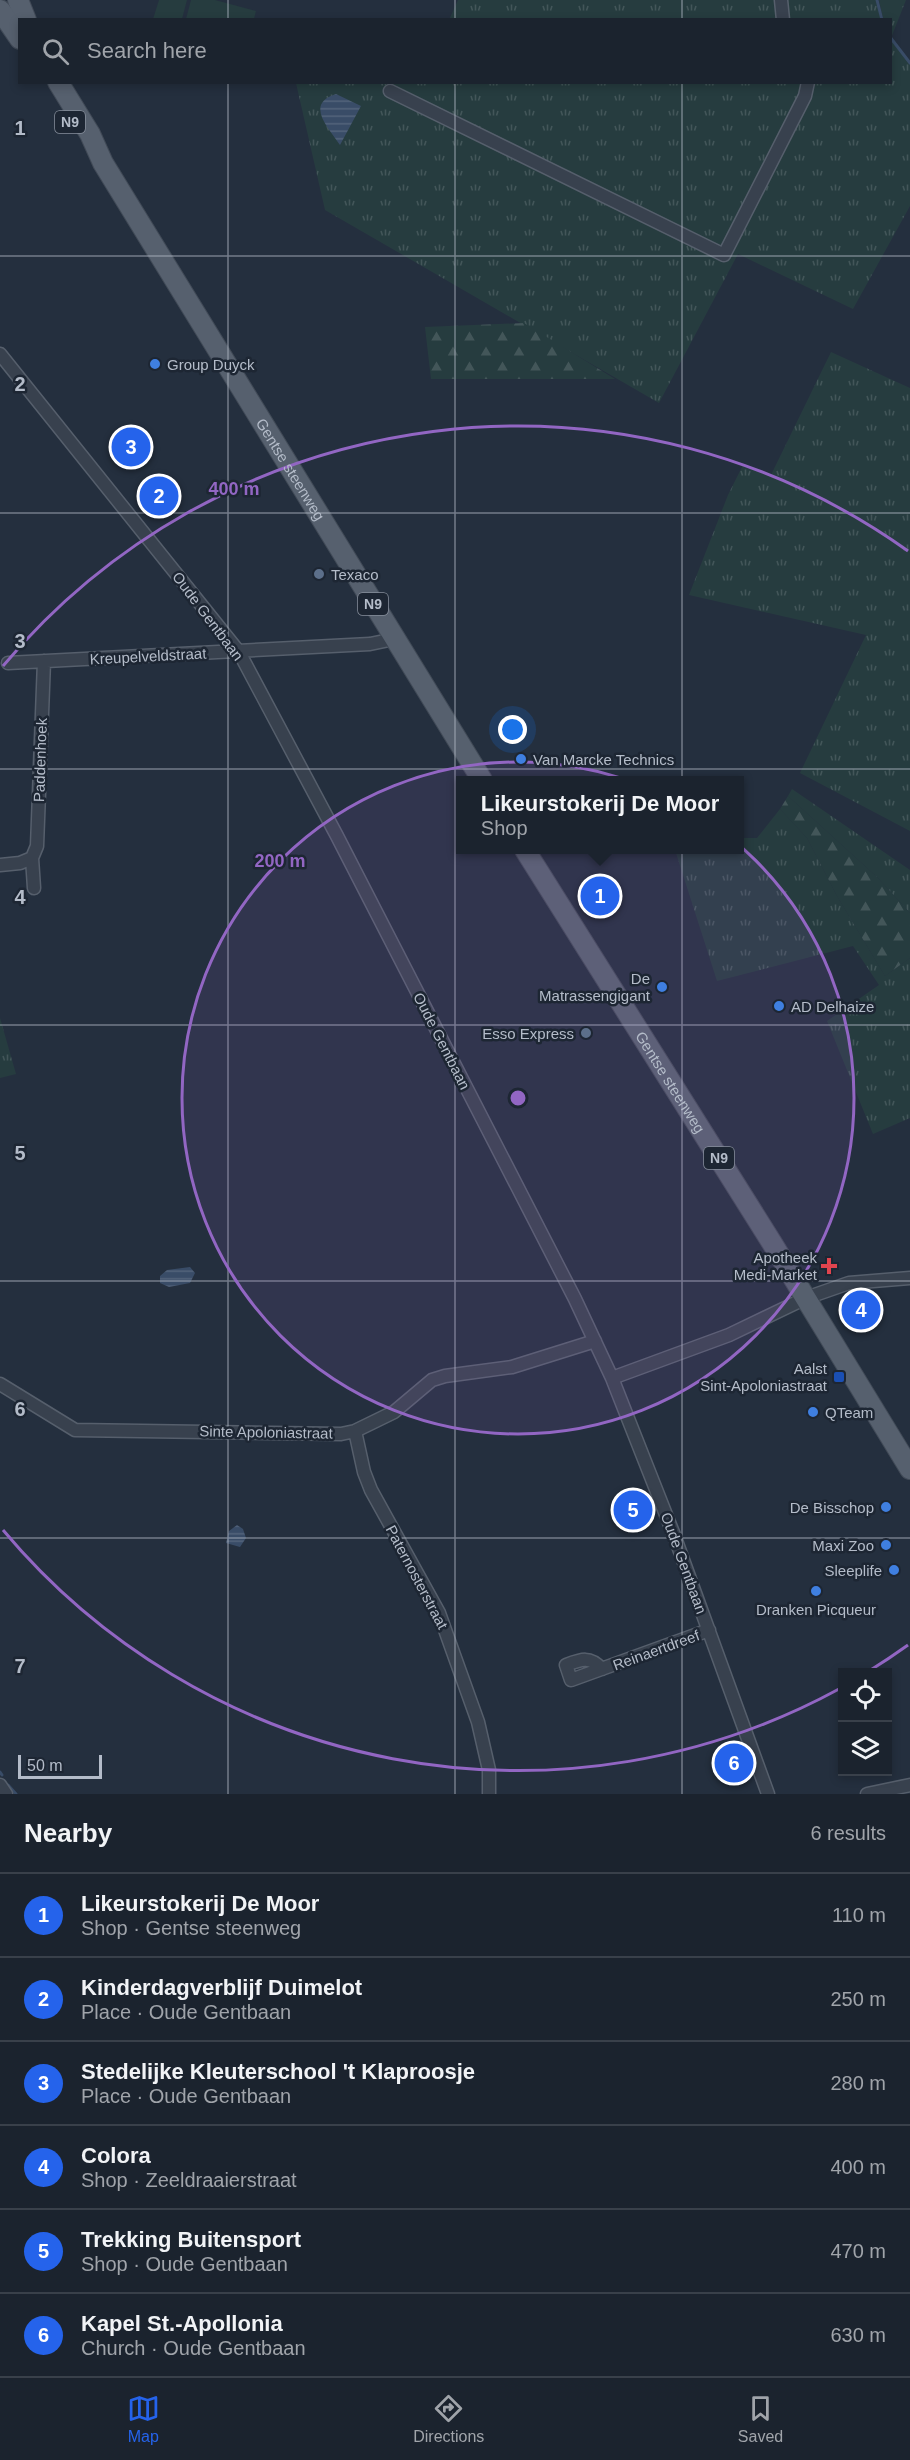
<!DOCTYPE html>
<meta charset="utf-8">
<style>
body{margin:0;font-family:Helvetica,sans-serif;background:#242b36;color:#f1f3f6}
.controls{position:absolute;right:18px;bottom:18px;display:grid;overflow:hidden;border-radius:0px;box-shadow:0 3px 9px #0003}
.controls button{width:54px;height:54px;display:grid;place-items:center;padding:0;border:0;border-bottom:2px solid #39404a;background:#1b232e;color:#f1f3f6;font:30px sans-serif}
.scale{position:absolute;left:18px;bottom:15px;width:84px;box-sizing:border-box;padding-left:6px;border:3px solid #b4bcc9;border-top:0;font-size:16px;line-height:21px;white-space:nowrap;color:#b4bcc9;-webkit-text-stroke:4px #1d2633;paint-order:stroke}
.you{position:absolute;left:513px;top:730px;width:21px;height:21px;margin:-15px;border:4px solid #fff;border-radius:50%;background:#1a73e8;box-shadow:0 0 0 9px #1a73e833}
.badge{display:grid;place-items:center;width:39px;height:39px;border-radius:50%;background:#2563eb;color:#fff;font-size:20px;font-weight:700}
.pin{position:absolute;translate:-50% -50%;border:3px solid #fff;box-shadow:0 2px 6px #0006}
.popup{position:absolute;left:456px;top:776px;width:288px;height:78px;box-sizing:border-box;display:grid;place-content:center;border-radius:0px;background:#1b232e;filter:drop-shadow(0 2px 4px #0005);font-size:20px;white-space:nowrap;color:#a0a4aa}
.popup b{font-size:22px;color:#f1f3f6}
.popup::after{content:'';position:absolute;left:50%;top:100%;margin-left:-12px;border:12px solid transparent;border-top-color:#1b232e}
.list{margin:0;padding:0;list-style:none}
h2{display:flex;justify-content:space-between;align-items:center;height:78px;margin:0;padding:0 24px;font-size:26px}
h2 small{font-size:20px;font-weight:400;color:#a0a4aa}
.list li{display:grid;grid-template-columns:39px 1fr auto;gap:18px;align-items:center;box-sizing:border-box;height:84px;padding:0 24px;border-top:2px solid #39404a}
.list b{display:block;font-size:22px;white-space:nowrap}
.list p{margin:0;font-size:20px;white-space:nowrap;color:#a0a4aa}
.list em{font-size:20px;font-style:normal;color:#a0a4aa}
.icon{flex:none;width:33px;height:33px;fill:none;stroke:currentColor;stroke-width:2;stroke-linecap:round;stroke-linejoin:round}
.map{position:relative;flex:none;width:910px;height:1794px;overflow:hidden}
.search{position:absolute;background:#1b232e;box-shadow:0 3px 9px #0003;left:18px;right:18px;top:18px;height:66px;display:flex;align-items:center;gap:15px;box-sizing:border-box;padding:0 21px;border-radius:0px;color:#a0a4aa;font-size:22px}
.sheet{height:582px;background:#1b232e}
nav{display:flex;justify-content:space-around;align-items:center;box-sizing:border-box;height:84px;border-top:2px solid #39404a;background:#1b232e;font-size:16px;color:#a0a4aa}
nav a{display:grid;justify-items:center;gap:3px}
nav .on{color:#2563eb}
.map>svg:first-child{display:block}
.grass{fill:url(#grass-tufts)}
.forest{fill:url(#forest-firs)}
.pitch{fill:#263c3f}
.water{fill:url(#water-rules)}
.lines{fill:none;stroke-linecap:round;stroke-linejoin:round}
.stream{stroke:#394c67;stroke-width:3}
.street-casing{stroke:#565f6c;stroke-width:15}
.primary-casing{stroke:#414a57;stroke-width:22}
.street{stroke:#38414e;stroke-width:12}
.primary{stroke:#56606e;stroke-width:20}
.grid{fill:none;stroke:#b4bcc9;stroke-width:1.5;stroke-opacity:0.55}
.ring{fill:none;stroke:#9266c3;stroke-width:3}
.shop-dot{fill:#3f7fe0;stroke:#1d2633;stroke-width:2}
.service-dot{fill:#5c6f8a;stroke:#1d2633;stroke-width:2}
.health-dot{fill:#e0444e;stroke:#1d2633;stroke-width:2}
.transit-dot{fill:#1a4fb4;stroke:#1d2633;stroke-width:2}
.labels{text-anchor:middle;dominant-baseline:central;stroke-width:5;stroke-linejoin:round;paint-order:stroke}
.shield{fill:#1d2633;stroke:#878f9c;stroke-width:1.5}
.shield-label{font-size:14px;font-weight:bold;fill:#b4bcc9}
.poi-label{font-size:15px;fill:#b4bcc9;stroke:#1d2633;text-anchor:end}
.street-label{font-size:15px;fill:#b4bcc9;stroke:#1d2633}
.grid-label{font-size:20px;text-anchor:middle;font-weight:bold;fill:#b4bcc9;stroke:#1d2633;stroke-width:5;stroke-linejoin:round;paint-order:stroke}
.centre{fill:#9266c3;stroke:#1d2633;stroke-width:3}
.ring-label{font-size:18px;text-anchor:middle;font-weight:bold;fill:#9266c3;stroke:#1d2633;stroke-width:5;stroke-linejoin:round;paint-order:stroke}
</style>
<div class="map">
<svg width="910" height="1794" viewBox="0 0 910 1794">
<defs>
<pattern id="grass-tufts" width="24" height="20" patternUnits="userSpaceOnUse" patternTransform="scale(1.5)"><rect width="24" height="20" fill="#263c3f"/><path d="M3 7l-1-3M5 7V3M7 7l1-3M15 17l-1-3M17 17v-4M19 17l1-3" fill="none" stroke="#435659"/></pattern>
<pattern id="forest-firs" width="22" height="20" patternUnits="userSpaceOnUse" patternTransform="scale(1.5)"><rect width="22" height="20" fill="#263c3f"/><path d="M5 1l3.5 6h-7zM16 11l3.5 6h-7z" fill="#435659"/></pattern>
<pattern id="water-rules" width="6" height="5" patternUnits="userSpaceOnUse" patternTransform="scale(1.5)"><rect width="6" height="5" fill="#394c67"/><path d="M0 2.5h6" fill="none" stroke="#53647b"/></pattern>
</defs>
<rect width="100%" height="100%" fill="#242f3e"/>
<path class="grass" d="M 458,0 L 877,0 L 882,19 L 449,20 Z
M 879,0 L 906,0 L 891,38 L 910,64 L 910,206 L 853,309 L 738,254 L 659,403 L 325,210 L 296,83 L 890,82 L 890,20 L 883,19 Z
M 831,352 L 910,388 L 910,831 L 800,773 L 866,635 L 689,595 L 728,495 L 743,465 L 770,477 Z
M 792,789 L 910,870 L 910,913 L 877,877 L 788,796 Z
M 780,809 L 807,838 L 837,896 L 885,976 L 910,958 L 910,1118 L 873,1134 L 827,1021 L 879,985 L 853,946 L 717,981 L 675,850 L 740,850 L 740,838 L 757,838 Z
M 0,1018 L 16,1074 L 0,1078 Z"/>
<path class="forest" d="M 524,323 L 615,379 L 431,379 L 425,327 Z
M 788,796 L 877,877 L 910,913 L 910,958 L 885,976 L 837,896 L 807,838 L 780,809 Z"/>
<path class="pitch" d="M 159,0 L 187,0 L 182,19 L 153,19 Z
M 191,0 L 215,0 L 256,11 L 254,19 L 186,19 Z"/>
<path class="water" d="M 336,94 L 361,106 L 340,145 C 329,128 304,104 336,94 Z
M 190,1267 L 195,1273 L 190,1283 L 169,1287 L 160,1283 L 160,1276 L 167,1270 Z
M 237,1525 L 243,1529 L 246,1538 L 240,1547 L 226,1543 L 229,1531 Z"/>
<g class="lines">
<path class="stream" d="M 877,0 L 882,20
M 890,37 L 910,63
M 0,1772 L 2,1775
M 8,1785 L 16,1794"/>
<g class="street-casing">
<path id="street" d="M 781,0 L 783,20
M 390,91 L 724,255 L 805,96 L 808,82
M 0,354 L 239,652 L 337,836 L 575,1299 L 612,1378 L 674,1535 L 768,1794
M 8,663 L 370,644 L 394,639
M 0,865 L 20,863 L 32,858
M 34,888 L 32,858 L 37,846 L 44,661
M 612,1378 L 729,1335 L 806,1298 L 849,1283 L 910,1278
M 0,1384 L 75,1430 L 341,1434 L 355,1431 L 394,1412 L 432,1380 L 445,1376 L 512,1367 L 595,1341
M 355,1431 L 364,1472 L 371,1490 L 439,1613 L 478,1722 L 489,1770 L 489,1794
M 602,1669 C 590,1656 582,1659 566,1665 L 571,1680 L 709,1630
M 0,1785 L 6,1794
M 867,1794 L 910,1785"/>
</g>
<g class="primary-casing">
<g id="primary">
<path d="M 18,0 L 26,20"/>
<path d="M 0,10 L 20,39"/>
<path id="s1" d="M 58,82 L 90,134 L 103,163 L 482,780"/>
<path id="s2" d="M 525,850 L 772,1243 L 910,1469"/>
</g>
</g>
<use href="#street" class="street"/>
<use href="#primary" class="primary"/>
</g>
<path class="grid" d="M 228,0 L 228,20M 455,0 L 455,20M 682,0 L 682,20M 228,82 L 228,1794M 455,82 L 455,1794M 682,82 L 682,1794M 0,256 L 910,256M 0,513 L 910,513M 0,769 L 910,769M 0,1025 L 910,1025M 0,1281 L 910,1281M 0,1538 L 910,1538"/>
<circle cx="518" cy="1098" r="336" fill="#9266c3" fill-opacity=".12"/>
<g class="ring">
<circle cx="518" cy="1098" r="336"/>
<path d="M908 1645A672 672 0 0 1 869 1671M839 1689A672 672 0 0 1 3 1530M3 666A672 672 0 0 1 908 551"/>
</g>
<g class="shop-dot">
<circle cx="155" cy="364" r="6"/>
<circle cx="521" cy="759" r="6"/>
<circle cx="662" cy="987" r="6"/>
<circle cx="779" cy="1006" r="6"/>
<circle cx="813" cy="1412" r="6"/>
<circle cx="886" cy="1507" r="6"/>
<circle cx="886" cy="1545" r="6"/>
<circle cx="894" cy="1570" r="6"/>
<circle cx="816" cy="1591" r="6"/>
</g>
<g class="service-dot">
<circle cx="319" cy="574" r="6"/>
<circle cx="586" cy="1033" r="6"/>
</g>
<path class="health-dot" d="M826 1257h6v6h6v6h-6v6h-6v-6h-6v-6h6z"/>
<rect class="transit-dot" x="833" y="1371" width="12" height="12" rx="3"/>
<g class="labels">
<g class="shield">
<rect x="55" y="111" width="30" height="22" rx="4.5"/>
<rect x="358" y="593" width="30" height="22" rx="4.5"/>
<rect x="704" y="1147" width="30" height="22" rx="4.5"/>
</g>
<g class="shield-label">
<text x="70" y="122">N9</text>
<text x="373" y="604">N9</text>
<text x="719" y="1158">N9</text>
</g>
<g class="poi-label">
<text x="167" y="364" text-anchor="start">Group Duyck</text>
<text x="331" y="574" text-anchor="start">Texaco</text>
<text x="533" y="759" text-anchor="start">Van Marcke Technics</text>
<text x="650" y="978">De<tspan x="650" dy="17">Matrassengigant</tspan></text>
<text x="791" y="1006" text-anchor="start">AD Delhaize</text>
<text x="574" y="1033">Esso Express</text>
<text x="817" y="1257">Apotheek<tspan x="817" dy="17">Medi-Market</tspan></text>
<text x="827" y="1368">Aalst<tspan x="827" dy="17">Sint-Apoloniastraat</tspan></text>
<text x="825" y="1412" text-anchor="start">QTeam</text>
<text x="874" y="1507">De Bisschop</text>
<text x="874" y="1545">Maxi Zoo</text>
<text x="882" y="1570">Sleeplife</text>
<text x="816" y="1609" text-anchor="middle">Dranken Picqueur</text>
</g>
<g class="street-label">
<text stroke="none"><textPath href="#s1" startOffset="452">Gentse steenweg</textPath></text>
<text transform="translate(208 616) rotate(53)">Oude Gentbaan</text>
<text transform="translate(148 656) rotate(-3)">Kreupelveldstraat</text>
<text transform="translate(40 760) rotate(-88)">Paddenhoek</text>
<text transform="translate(442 1041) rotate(63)">Oude Gentbaan</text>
<text stroke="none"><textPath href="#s2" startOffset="274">Gentse steenweg</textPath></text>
<text transform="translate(266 1432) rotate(1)">Sinte Apoloniastraat</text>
<text transform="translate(684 1563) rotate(70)">Oude Gentbaan</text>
<text transform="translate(417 1577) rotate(62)">Paternosterstraat</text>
<text transform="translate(656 1650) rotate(-20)">Reinaertdreef</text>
</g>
</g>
<g class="grid-label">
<text x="20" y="135">1</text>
<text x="20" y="391">2</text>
<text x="20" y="648">3</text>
<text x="20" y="904">4</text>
<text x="20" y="1160">5</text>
<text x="20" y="1416">6</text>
<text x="20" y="1673">7</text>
</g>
<circle cx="518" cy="1098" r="9" class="centre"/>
<g class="ring-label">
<text x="234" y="495">400 m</text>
<text x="280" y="867">200 m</text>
</g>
</svg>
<div class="controls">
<button><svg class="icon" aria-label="locate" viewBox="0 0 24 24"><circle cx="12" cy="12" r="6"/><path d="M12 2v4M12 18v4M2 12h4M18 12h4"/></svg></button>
<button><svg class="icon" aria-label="layers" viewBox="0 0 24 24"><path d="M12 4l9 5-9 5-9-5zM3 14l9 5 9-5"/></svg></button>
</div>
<div class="scale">50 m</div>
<div class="you"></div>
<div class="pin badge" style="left:600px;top:896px">1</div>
<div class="popup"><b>Likeurstokerij De Moor</b>Shop</div>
<div class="pin badge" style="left:159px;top:496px">2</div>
<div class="pin badge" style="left:131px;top:447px">3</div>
<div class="pin badge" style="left:861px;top:1310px">4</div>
<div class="pin badge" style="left:633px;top:1510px">5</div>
<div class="pin badge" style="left:734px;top:1763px">6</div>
<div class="search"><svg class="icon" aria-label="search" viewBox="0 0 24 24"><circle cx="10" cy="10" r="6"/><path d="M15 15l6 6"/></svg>Search here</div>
</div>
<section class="sheet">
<h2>Nearby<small>6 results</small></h2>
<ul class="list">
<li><span class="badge">1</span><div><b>Likeurstokerij De Moor</b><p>Shop · Gentse steenweg</p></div><em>110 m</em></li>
<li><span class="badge">2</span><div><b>Kinderdagverblijf Duimelot</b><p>Place · Oude Gentbaan</p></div><em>250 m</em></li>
<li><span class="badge">3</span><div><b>Stedelijke Kleuterschool 't Klaproosje</b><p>Place · Oude Gentbaan</p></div><em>280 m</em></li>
<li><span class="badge">4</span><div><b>Colora</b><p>Shop · Zeeldraaierstraat</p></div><em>400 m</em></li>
<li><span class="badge">5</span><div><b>Trekking Buitensport</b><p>Shop · Oude Gentbaan</p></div><em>470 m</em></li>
<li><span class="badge">6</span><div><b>Kapel St.-Apollonia</b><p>Church · Oude Gentbaan</p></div><em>630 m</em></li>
</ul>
</section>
<nav>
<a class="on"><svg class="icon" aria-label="map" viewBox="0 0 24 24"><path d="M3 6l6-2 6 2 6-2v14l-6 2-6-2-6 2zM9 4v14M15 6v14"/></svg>Map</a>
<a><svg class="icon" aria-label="directions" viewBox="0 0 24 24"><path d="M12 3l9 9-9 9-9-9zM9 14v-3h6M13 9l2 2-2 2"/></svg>Directions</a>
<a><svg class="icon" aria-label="saved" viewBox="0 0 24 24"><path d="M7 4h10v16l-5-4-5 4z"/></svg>Saved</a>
</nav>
